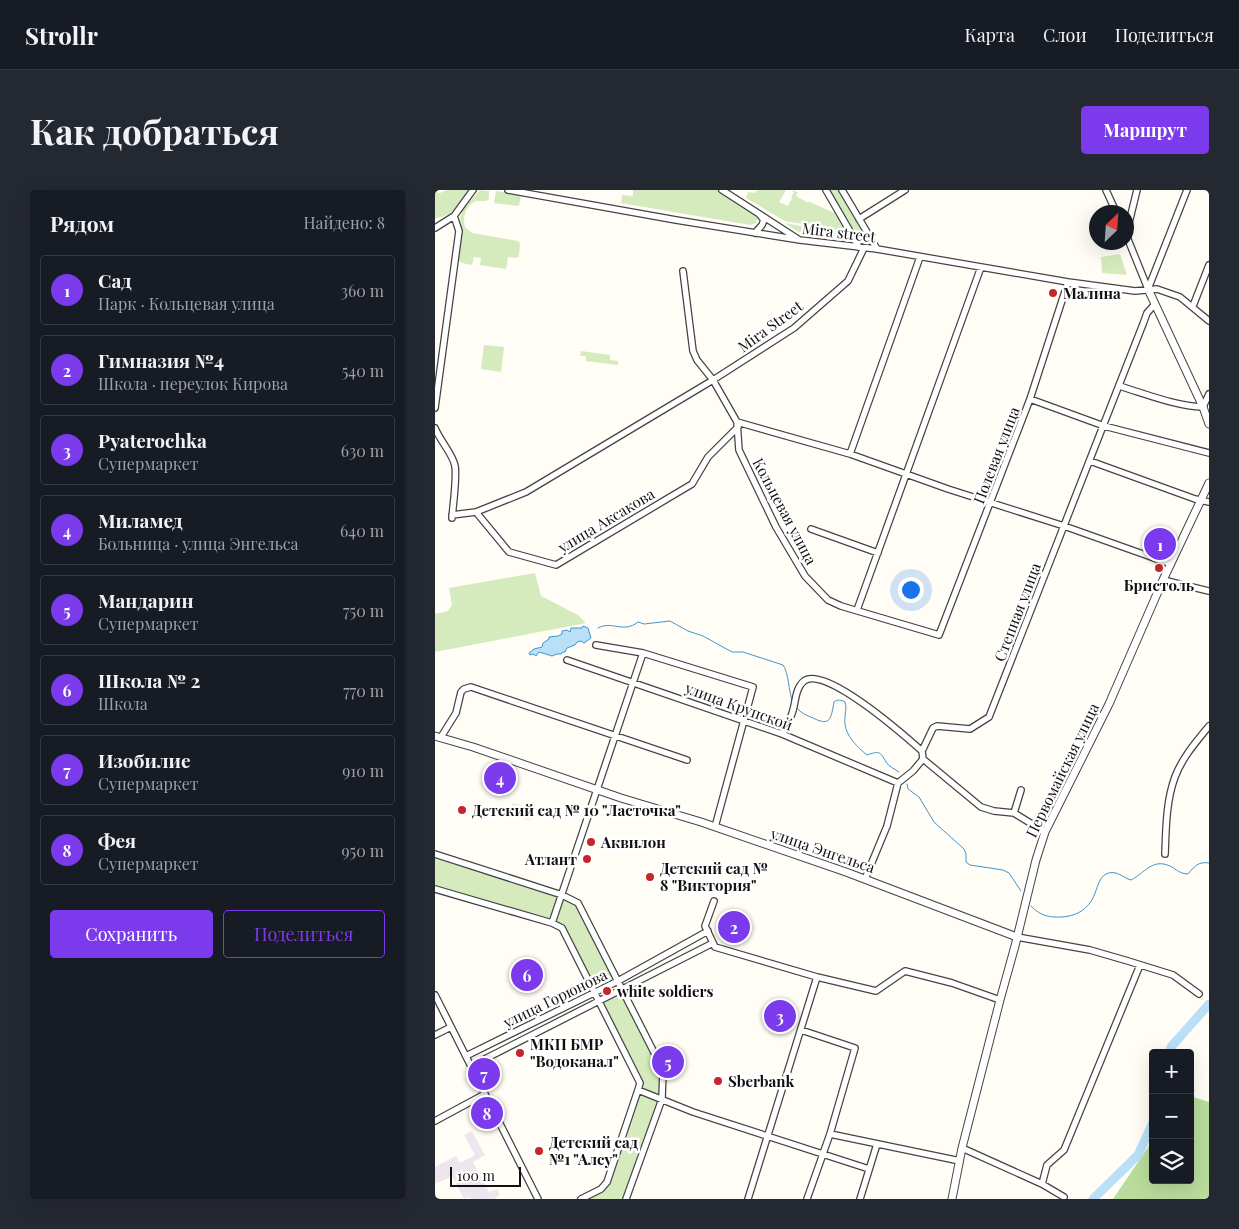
<!DOCTYPE html>
<html lang="ru">
<meta charset="utf-8">
<style>
body{margin:0;font-family:"Playfair Display",serif;background:#242831;color:#f1f3f6}
.controls{position:absolute;right:15px;bottom:15px;display:grid;overflow:hidden;border-radius:5px;box-shadow:0 5px 20px #0002}
.controls button{width:45px;height:45px;display:grid;place-items:center;padding:0;border:0;border-bottom:1px solid #363941;background:#171b24;color:#f1f3f6;font:25px sans-serif}
.compass{position:absolute;left:654px;top:15px;width:45px;height:45px;border-radius:50%;background:#171b24;box-shadow:0 5px 20px #0002;rotate:25deg}
.scale{position:absolute;left:15px;bottom:12px;width:71px;box-sizing:border-box;padding-left:5px;border:2px solid #111;border-top:0;font-size:14px;line-height:18px;white-space:nowrap;color:#111;-webkit-text-stroke:4px #fff;paint-order:stroke}
.you{position:absolute;left:475px;top:399px;width:18px;height:18px;margin:-12px;border:4px solid #fff;border-radius:50%;background:#1a73e8;box-shadow:0 0 0 8px #1a73e833}
.badge{display:grid;place-items:center;width:32px;height:32px;border-radius:50%;background:#7c3aed;color:#fff;font-size:16px;font-weight:700}
.pin{position:absolute;translate:-50% -50%;border:2px solid #fff;box-shadow:0 1px 5px #0006}
.list{margin:0;padding:0;list-style:none}
h2{display:flex;justify-content:space-between;align-items:center;height:65px;margin:0;padding:0 20px;font-size:21px}
h2 small{font-size:16px;font-weight:400;color:#9ea1a6}
.list li{display:grid;grid-template-columns:32px 1fr auto;gap:15px;align-items:center;box-sizing:border-box;height:70px;margin:0 10px 10px;padding:0 10px;border:1px solid #363941;border-radius:5px}
.list b{display:block;font-size:19px;white-space:nowrap}
.list p{margin:0;font-size:16px;white-space:nowrap;color:#9ea1a6}
.list em{font-size:16px;font-style:normal;color:#9ea1a6}
.actions{display:flex;gap:10px;padding:15px 20px}
.actions a{flex:1;padding:11px 0;border:1px solid #7c3aed;border-radius:5px;text-align:center;font-size:18px;color:#7c3aed}
.actions .main{background:#7c3aed;color:#fff}
.icon{flex:none;width:28px;height:28px;fill:none;stroke:currentColor;stroke-width:2;stroke-linecap:round;stroke-linejoin:round}
.map{position:relative;flex:none;width:774px;height:1009px;overflow:hidden;border-radius:5px}
header{display:flex;align-items:center;gap:30px;box-sizing:border-box;height:70px;padding:0 25px;background:#171b24;border-bottom:1px solid #363941}
header strong{font-size:24px}
nav{display:flex;gap:28px;margin-inline-start:auto;font-size:18px}
.intro{display:flex;align-items:center;justify-content:space-between;box-sizing:border-box;height:120px;padding:0 30px}
h1{margin:0;font-size:35px}
.button{padding:12px 22px;border-radius:5px;background:#7c3aed;color:#fff;font-size:18px;font-weight:700}
main{display:flex;gap:30px;padding:0 30px}
aside{flex:1;background:#171b24;border-radius:5px;box-shadow:0 5px 20px #0002}
.map>svg:first-child{display:block}
.industrial{fill:#eee6ef}
.green{fill:#d5ebbd}
.forest{fill:#b9dc9c}
.pitch{fill:#e6f2cf}
.water{fill:#b9e0f7;stroke:#3f96cf}
.lines{fill:none;stroke-linecap:round;stroke-linejoin:round}
.stream{stroke:#3f96cf;stroke-width:1}
.river{stroke:#b9e0f7;stroke-width:9}
.minor-casing{stroke:#444;stroke-width:8}
.tertiary-casing{stroke:#444;stroke-width:9}
.minor{stroke:#fff;stroke-width:5.5}
.tertiary{stroke:#fff;stroke-width:7}
.poi-dot{fill:#c4262e;stroke:#fff;stroke-width:2}
.labels{text-anchor:middle;dominant-baseline:central;stroke-width:5;stroke-linejoin:round;paint-order:stroke}
.street-label{font-size:15px;fill:#111;stroke:#fff}
.poi-label{font-size:15px;font-weight:bold;fill:#111;stroke:#fff;text-anchor:start}
</style>
<header>
<strong>Strollr</strong>
<nav><a>Карта</a><a>Слои</a><a>Поделиться</a></nav>
</header>
<div class="intro"><h1>Как добраться</h1><a class="button">Маршрут</a></div>
<main>
<aside>
<h2>Рядом<small>Найдено: 8</small></h2>
<ul class="list">
<li><span class="badge">1</span><div><b>Сад</b><p>Парк · Кольцевая улица</p></div><em>360 m</em></li>
<li><span class="badge">2</span><div><b>Гимназия №4</b><p>Школа · переулок Кирова</p></div><em>540 m</em></li>
<li><span class="badge">3</span><div><b>Pyaterochka</b><p>Супермаркет</p></div><em>630 m</em></li>
<li><span class="badge">4</span><div><b>Миламед</b><p>Больница · улица Энгельса</p></div><em>640 m</em></li>
<li><span class="badge">5</span><div><b>Мандарин</b><p>Супермаркет</p></div><em>750 m</em></li>
<li><span class="badge">6</span><div><b>Школа № 2</b><p>Школа</p></div><em>770 m</em></li>
<li><span class="badge">7</span><div><b>Изобилие</b><p>Супермаркет</p></div><em>910 m</em></li>
<li><span class="badge">8</span><div><b>Фея</b><p>Супермаркет</p></div><em>950 m</em></li>
</ul>
<div class="actions"><a class="main">Сохранить</a><a>Поделиться</a></div>
</aside>
<div class="map">
<svg width="774" height="1009" viewBox="0 0 774 1009">
<rect width="100%" height="100%" fill="#fffdf5"/>
<path class="industrial" d="M 37,941 L 50,965 L 38,972 L 54,1002 L 62,999 L 65,1005 L 59,1009 L 36,1009 L 34,1007 L 29,1009 L 17,986 L 0,994 L 0,977 L 21,966 L 25,973 L 40,965 L 29,945 Z"/>
<path class="green" d="M 12,0 L 35,0 C 26,13 17,27 0,28 L 0,2 L 5,3 Z
M 45,0 L 54,1 L 54,9 L 51,11 L 41,11 C 31,16 27,26 30,37 L 37,43 L 83,51 L 85,53 L 84,66 L 82,68 L 73,67 L 71,79 L 45,75 L 46,68 L 39,67 L 37,75 L 27,73 L 23,70 L 26,42 L 25,27 L 28,19 Z
M 198,0 L 282,0 L 318,21 L 323,29 L 321,33 L 315,35 L 186,13 L 187,5 L 198,6 Z
M 323,0 L 351,0 L 344,12 L 353,16 L 357,8 L 356,8 L 359,2 L 357,1 L 359,0 L 361,2 L 363,2 L 361,6 L 370,11 L 370,12 L 375,12 L 404,25 L 413,42 L 350,31 L 311,8 L 313,2 L 319,3 Z
M 392,0 L 405,0 L 433,45 L 426,44 L 423,41 L 422,42 L 423,44 L 418,44 Z
M 61,1 L 86,5 L 84,16 L 59,13 Z
M 350,33 L 415,45 L 417,49 L 415,52 L 368,45 Z
M 685,64 L 692,85 L 667,83 L 666,67 Z
M 49,155 L 69,157 L 66,182 L 46,179 Z
M 146,161 L 175,165 L 175,170 L 183,171 L 183,175 L 151,171 L 151,166 L 145,166 Z
M 100,383 L 106,406 L 143,425 L 151,433 L 0,462 L 0,424 L 13,421 L 17,415 L 14,398 Z
M 0,664 L 143,713 L 183,791 L 159,802 L 127,739 L 0,699 Z
M 188,799 L 228,880 L 227,909 L 191,1009 L 146,1009 L 172,992 L 205,893 L 163,812 Z"/>
<path class="forest" d="M 755,906 L 774,912 L 774,1009 L 678,1009 L 718,950 L 718,990 L 755,990 Z"/>
<path class="pitch" d="M 79,613 L 98,619 L 99,622 L 96,629 L 92,630 L 76,623 L 75,619 L 77,614 Z"/>
<path class="water" d="M 148,436 L 153,438 L 156,448 L 149,453 L 146,451 L 142,452 L 140,455 L 132,458 L 130,462 L 128,462 L 126,464 L 122,464 L 117,466 L 104,462 L 101,466 L 98,464 L 95,465 L 94,463 L 99,459 L 107,457 L 108,453 L 114,449 L 114,447 L 123,446 L 127,444 L 127,441 L 132,440 L 135,442 L 136,438 L 147,438 Z"/>
<g class="lines">
<path class="stream" d="M 163,438 C 177,430 188,444 203,432 L 209,434 L 235,431 L 253,441 L 268,446 L 297,462 L 308,462 L 348,475 C 354,483 353,501 358,512
M 361,517 C 367,524 371,525 378,528 C 396,537 396,528 399,512 C 403,509 406,510 410,512 C 412,518 410,522 410,528 C 408,543 421,556 432,565 C 444,561 445,561 451,572 C 454,577 460,579 464,582
M 472,594 L 473,599 L 484,607 L 499,632 L 529,659 L 531,664 L 531,672 L 535,675 L 568,680 L 574,683 L 586,701
M 596,716 C 602,723 611,727 620,727 C 638,728 654,721 660,703 C 663,696 664,688 671,684 C 681,679 688,688 696,690 C 710,683 717,668 735,676 C 741,679 745,684 753,684 C 759,677 763,671 774,673"/>
<path class="river" d="M 735,863 L 736,857 L 774,814
M 658,1009 L 703,965 L 718,932"/>
<g class="minor-casing">
<path id="minor" d="M 73,0 L 241,30 L 365,50 L 442,59 L 633,92 L 700,101 L 722,99 L 745,107 L 774,131
M 287,0 L 363,49
M 391,0 L 424,57
M 407,0 L 442,59
M 671,0 L 681,22
M 424,29 L 470,0
M 0,38 L 19,26 L 38,0
M 692,41 L 702,0
M 320,43 L 327,35 L 329,30 L 325,25
M 692,47 L 713,99
M 713,99 L 752,0
M 758,116 L 774,75
M 684,196 C 711,204 740,216 768,217 L 774,204
M 595,209 L 669,236 L 774,263
M 0,218 L 24,41 L 19,26
M 302,232 L 304,260 L 341,337 L 370,386 L 393,410 L 406,416 L 504,445 L 595,209 L 633,92
M 302,232 L 415,264 L 513,299 L 629,336 L 736,374
M 302,232 L 278,190 L 359,138 L 413,91 L 429,58
M 0,238 C 5,251 18,264 20,276 C 22,288 18,315 17,328
M 415,264 L 485,67
M 655,271 L 760,309 L 774,312
M 41,322 L 74,362 L 121,375 L 257,294 L 273,267 L 303,237
M 17,325 L 41,322 L 91,302 L 278,190 L 262,170 L 258,161 L 248,81
M 376,339 L 443,363
M 728,390 L 774,401
M 422,420 L 546,77
M 161,455 L 208,463 L 318,497 L 280,637
M 132,470 L 347,544 L 463,593
M 347,544 C 350,538 353,532 356,526 C 361,516 359,499 369,491 C 390,475 470,546 487,561
M 6,547 L 21,523 L 26,502 L 29,499 L 36,497 L 252,570
M 488,569 L 546,617 L 559,621 L 579,623 L 610,642
M 579,623 L 586,600
M 0,664 L 127,705 L 143,713 L 228,880 L 227,909 L 191,1009
M 730,664 C 731,639 731,611 740,587 C 747,568 761,552 774,536
M 430,689 L 452,636 L 463,593 L 478,581 L 488,569 L 487,561 L 498,538 L 502,536 L 535,539 L 554,527 L 708,134 L 712,123 L 720,114
M 0,699 L 117,733 L 127,738 L 203,889 L 205,893 L 203,900 L 172,992 L 166,999 L 146,1009
M 279,711 L 270,736 L 280,757 L 382,787 L 441,801 L 470,781 L 517,793 L 565,810
M 117,733 L 208,463
M 582,747 L 655,760 L 693,771 L 738,785 L 764,804
M 0,805 L 103,1009
M 366,840 L 420,858 L 395,944 L 372,1009
M 0,845 L 16,837
M 31,866 L 183,791 L 273,741
M 36,876 L 278,753
M 203,900 L 258,922 L 434,979
M 0,931 L 50,904
M 395,944 L 525,971
M 527,958 L 607,994 L 629,1007
M 607,994 L 612,975 L 629,960 L 705,775
M 313,1009 L 382,787
M 425,1009 L 442,954"/>
</g>
<g class="tertiary-casing">
<path id="tertiary" d="M 713,99 L 768,217 L 774,234
M 0,546 L 38,557 L 186,608 L 266,632 L 411,682 L 582,747
M 517,1009 L 527,958 L 565,810 L 580,756 L 601,670 L 610,642 L 674,514 L 728,390 L 774,293"/>
</g>
<use href="#minor" class="minor"/>
<use href="#tertiary" class="tertiary"/>
</g>
<g class="poi-dot">
<circle cx="618" cy="103" r="5"/>
<circle cx="724" cy="378" r="5"/>
<circle cx="27" cy="620" r="5"/>
<circle cx="156" cy="652" r="5"/>
<circle cx="152" cy="669" r="5"/>
<circle cx="215" cy="687" r="5"/>
<circle cx="172" cy="801" r="5"/>
<circle cx="85" cy="863" r="5"/>
<circle cx="283" cy="891" r="5"/>
<circle cx="104" cy="961" r="5"/>
</g>
<g class="labels">
<g class="street-label">
<text transform="translate(404 42) rotate(7)">Mira street</text>
<text transform="translate(335 136) rotate(-36)">Mira Street</text>
<text transform="translate(561 265) rotate(-69)">Полевая улица</text>
<text transform="translate(350 321) rotate(62)">Кольцевая улица</text>
<text transform="translate(171 330) rotate(-31)">улица Аксакова</text>
<text transform="translate(582 422) rotate(-69)">Степная улица</text>
<text transform="translate(304 516) rotate(20)">улица Крупской</text>
<text transform="translate(627 580) rotate(-64)">Первомайская улица</text>
<text transform="translate(388 660) rotate(19)">улица Энгельса</text>
<text transform="translate(120 808) rotate(-26)">улица Горюнова</text>
</g>
<g class="poi-label">
<text x="628" y="103">Малина</text>
<text x="724" y="395" text-anchor="middle">Бристоль</text>
<text x="37" y="620">Детский сад № 10 "Ласточка"</text>
<text x="166" y="652">Аквилон</text>
<text x="142" y="669" text-anchor="end">Атлант</text>
<text x="225" y="678">Детский сад №<tspan x="225" dy="17">8 "Виктория"</tspan></text>
<text x="182" y="801">white soldiers</text>
<text x="95" y="854">МКП БМР<tspan x="95" dy="17">"Водоканал"</tspan></text>
<text x="293" y="891">Sberbank</text>
<text x="114" y="952">Детский сад<tspan x="114" dy="17">№1 "Алсу"</tspan></text>
</g>
</g>
</svg>
<div class="controls">
<button>+</button>
<button>−</button>
<button><svg class="icon" aria-label="layers" viewBox="0 0 24 24"><path d="M12 4l9 5-9 5-9-5zM3 14l9 5 9-5"/></svg></button>
</div>
<svg class="compass" viewBox="-18 -18 36 36"><path d="M0-13l5 13h-10z" fill="#e53935"/><path d="M0 13l5-13h-10z" fill="#9ea1a6"/></svg>
<div class="scale">100 m</div>
<div class="you"></div>
<div class="pin badge" style="left:725px;top:354px">1</div>
<div class="pin badge" style="left:299px;top:737px">2</div>
<div class="pin badge" style="left:345px;top:826px">3</div>
<div class="pin badge" style="left:65px;top:588px">4</div>
<div class="pin badge" style="left:233px;top:872px">5</div>
<div class="pin badge" style="left:92px;top:785px">6</div>
<div class="pin badge" style="left:49px;top:884px">7</div>
<div class="pin badge" style="left:52px;top:923px">8</div>
</div>
</main>
